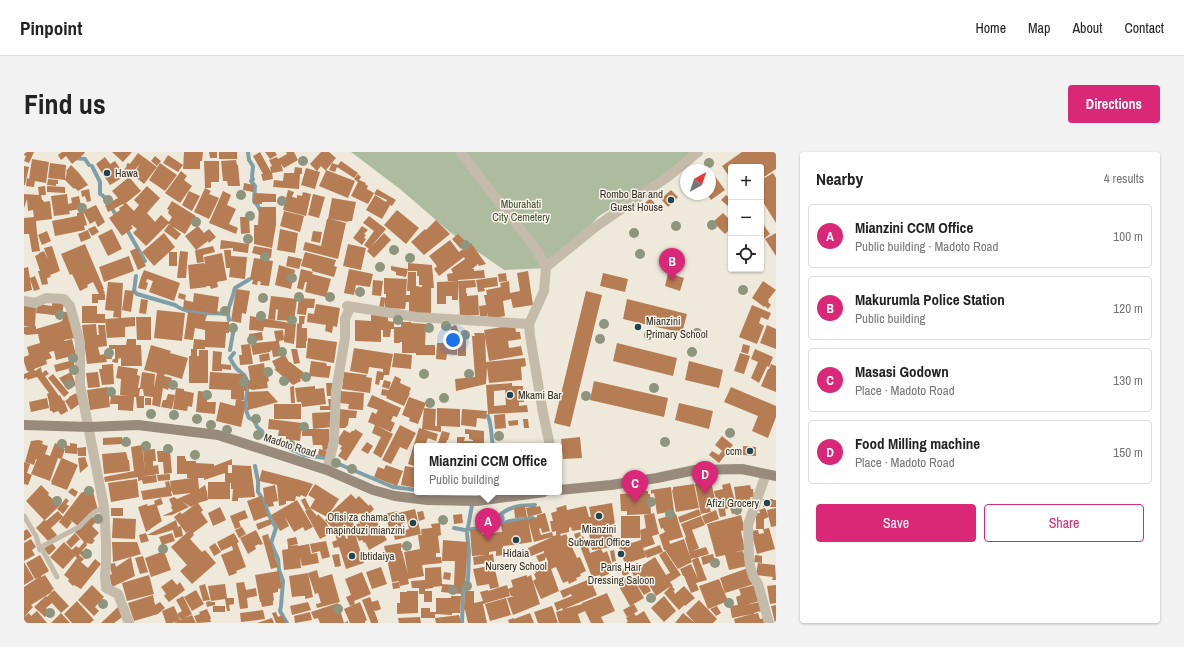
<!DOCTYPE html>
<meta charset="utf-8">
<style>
body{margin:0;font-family:"Archivo Narrow",sans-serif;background:#f2f2f2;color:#222}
.controls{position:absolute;right:12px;top:12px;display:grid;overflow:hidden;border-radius:4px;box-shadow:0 1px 3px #0004}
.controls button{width:36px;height:36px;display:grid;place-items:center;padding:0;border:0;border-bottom:1px solid #e0e0e0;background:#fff;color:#222;font:20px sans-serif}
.compass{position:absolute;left:656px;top:12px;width:36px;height:36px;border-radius:50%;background:#fff;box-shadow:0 1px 3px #0004;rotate:40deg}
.you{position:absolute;left:429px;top:188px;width:14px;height:14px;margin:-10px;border:3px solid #fff;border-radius:50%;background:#1a73e8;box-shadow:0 0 0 6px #1a73e833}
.badge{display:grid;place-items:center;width:26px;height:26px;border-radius:50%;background:#db2777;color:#fff;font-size:13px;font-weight:700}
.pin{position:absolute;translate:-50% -33px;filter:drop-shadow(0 1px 2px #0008)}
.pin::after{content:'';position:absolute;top:21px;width:14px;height:12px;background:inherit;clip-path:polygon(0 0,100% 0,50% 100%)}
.popup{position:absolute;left:390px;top:291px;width:148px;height:52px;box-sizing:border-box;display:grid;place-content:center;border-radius:4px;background:#fff;filter:drop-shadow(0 1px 3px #0005);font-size:13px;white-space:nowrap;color:#767676}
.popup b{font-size:15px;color:#222}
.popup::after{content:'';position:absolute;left:50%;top:100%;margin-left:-8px;border:8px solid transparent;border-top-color:#fff}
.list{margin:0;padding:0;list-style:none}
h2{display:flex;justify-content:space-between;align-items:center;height:52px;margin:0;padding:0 16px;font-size:17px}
h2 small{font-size:13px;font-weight:400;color:#767676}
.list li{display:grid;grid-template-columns:26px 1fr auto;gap:12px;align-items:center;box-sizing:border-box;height:64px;margin:0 8px 8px;padding:0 8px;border:1px solid #e0e0e0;border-radius:4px}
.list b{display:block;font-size:15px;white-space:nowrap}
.list p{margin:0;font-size:13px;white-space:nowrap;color:#767676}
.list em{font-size:13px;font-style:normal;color:#767676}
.actions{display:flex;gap:8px;padding:12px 16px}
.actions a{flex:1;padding:9px 0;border:1px solid #db2777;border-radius:4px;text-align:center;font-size:14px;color:#db2777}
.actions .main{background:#db2777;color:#fff}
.icon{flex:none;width:22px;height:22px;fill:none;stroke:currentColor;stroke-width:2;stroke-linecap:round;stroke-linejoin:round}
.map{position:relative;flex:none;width:752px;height:471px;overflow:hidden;border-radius:4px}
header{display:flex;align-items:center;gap:24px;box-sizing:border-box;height:56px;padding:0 20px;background:#fff;border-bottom:1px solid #e0e0e0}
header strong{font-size:19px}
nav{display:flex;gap:22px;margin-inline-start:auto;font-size:14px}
.intro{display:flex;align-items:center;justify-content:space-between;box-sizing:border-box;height:96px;padding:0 24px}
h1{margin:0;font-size:28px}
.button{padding:10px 18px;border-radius:4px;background:#db2777;color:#fff;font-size:14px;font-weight:700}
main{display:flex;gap:24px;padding:0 24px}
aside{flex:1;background:#fff;border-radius:4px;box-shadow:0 1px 3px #0004}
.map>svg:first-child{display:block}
.green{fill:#adbc9e}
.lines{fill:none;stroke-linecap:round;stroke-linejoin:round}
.stream{stroke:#7f9fa8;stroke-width:4}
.building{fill:#b67c53;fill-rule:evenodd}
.service{stroke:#c5bbaa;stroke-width:5}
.minor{stroke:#c5bbaa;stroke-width:10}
.secondary{stroke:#988b7c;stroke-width:10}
.tree{fill:#8e947d}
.poi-dot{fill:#234550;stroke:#f7f3e8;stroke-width:1.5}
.labels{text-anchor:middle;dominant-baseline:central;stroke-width:3;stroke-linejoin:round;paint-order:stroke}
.poi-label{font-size:11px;fill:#332e28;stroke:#f7f3e8;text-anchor:start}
.park-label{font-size:11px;fill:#3e4f2f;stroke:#f7f3e8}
.street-label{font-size:11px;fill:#332e28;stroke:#f7f3e8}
</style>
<header>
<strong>Pinpoint</strong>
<nav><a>Home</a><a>Map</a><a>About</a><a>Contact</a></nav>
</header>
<div class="intro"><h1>Find us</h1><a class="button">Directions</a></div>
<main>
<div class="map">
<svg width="752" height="471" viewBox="0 0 752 471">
<rect width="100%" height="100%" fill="#efe9dc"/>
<path class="green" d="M 327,0 L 677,0 L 637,27 L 575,64 L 527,116 L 480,118 L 427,81 L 376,37 Z"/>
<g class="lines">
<path class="stream" d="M 41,0 L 50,6 L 61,7 L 65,13
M 224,0 L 225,8 L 229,14 L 228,25
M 68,14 L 76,30 L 76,42
M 229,27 L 227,29 L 231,34 L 230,49 L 234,54 L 237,60
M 78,43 C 86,50 88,58 94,66
M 102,76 L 121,109
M 112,124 L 110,139 L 113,142 L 151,153 C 166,164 186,160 204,162
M 205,168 C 202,156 208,150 210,139 L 211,136 L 226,127
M 206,198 L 209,181 L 208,175
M 210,201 L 206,206 C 208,210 210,214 213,217 C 216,220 220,221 222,226 C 227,238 217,251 225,266 L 230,268 L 233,275 L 238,279 L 240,284
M 464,264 C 468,274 467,284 469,294
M 250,290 L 280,303 L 301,306
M 310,310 L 369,335 L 393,338
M 231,314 L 234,329 L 234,340 L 240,349 L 244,361 L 252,376 L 247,391 L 254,407 L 255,418 L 259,429 L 257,454 L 256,459 L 263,471
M 464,341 L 465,340
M 475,371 C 479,368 480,367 477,362 C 487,354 499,353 511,353
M 430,376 L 441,378 L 456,376 L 470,374 L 486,369 L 509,366
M 438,471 L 439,438 L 443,434 L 444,427 L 445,399 L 443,381 L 448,353"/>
</g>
<path class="building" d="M 0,0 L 10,0 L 5,11 L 0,9 L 2,4 L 0,3 Z
M 38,0 L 60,0 L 61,1 L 48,12 L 42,4 L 37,8 L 34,3 Z
M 88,0 L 108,0 L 99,10 Z
M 160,0 L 179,0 L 178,9 L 176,9 L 176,17 L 159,17 Z
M 185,0 L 193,0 L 193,6 L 186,6 Z
M 195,0 L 213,0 L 213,7 L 195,7 Z
M 236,0 L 247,20 L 246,15 L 248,14 L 245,8 L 253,5 L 254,7 L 263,2 L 262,0 L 270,0 L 274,8 L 260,16 L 257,12 L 259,19 L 248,21 L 249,27 L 239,29 L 237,22 L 239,22 L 229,4 Z
M 241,0 L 251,0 L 253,3 L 246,7 Z
M 297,0 L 305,0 L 312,6 L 302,18 L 331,29 L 324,46 L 295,34 L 302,19 L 297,14 L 293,19 L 286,12 Z
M 718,0 L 752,0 L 752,17 L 737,27 L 737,15 L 707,15 L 707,27 L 698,14 Z
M 114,1 L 133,15 L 120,32 L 109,23 L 116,12 L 106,23 L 100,18 L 103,14 L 102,13 L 104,11 L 106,12 Z
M 144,3 L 159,13 L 154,20 L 139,11 Z
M 131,4 L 137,9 L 133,14 L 127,9 Z
M 81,5 L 86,12 L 91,9 L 101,24 L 86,33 L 72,12 Z
M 8,7 L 25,10 L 22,31 L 11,29 L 10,35 L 2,34 L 3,26 L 5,27 Z
M 212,8 L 213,13 L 214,13 L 216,34 L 204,34 L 203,29 L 199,29 L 197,9 Z
M 180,9 L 195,9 L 195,30 L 187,30 L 187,36 L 181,36 L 187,39 L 185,42 L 195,46 L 185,67 L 170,60 L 181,36 Z
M 317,9 L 334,21 L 330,26 L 313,15 L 311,20 L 305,18 L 308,11 L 314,13 Z
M 26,11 L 42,13 L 41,28 L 24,26 Z
M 136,11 L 153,23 L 141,39 L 125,28 Z
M 682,12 L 701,38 L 687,48 L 683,42 L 686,42 L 686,18 L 673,18 Z
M 47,13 L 55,21 L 64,33 L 54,39 L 51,36 L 50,37 L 41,28 L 43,20 L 42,19 Z
M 0,14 L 5,15 L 1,33 L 0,33 Z
M 271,15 L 278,16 L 278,22 L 276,22 L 275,37 L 249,35 L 250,28 L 259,29 L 260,21 L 270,21 Z
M 282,16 L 296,20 L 291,37 L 277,33 Z
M 157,19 L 163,24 L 160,28 L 168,34 L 156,51 L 141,41 Z
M 749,21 L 752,26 L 752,71 L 737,47 L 737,28 Z
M 334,22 L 337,25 L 335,28 L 342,31 L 341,32 L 344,34 L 342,39 L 343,37 L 350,41 L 344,52 L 327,44 L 334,30 L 330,27 Z
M 105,25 L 117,39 L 102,51 L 110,59 L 115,53 L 110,48 L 123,34 L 136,46 L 123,61 L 131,70 L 137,63 L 145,70 L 148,65 L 144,61 L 145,58 L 143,57 L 148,49 L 172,64 L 161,82 L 144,72 L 122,94 L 109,81 L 113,77 L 108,73 L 107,74 L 109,76 L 98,84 L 85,66 L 96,58 L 95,56 L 100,53 L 99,52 L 84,60 L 81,53 L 94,46 L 88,39 Z
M 24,27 L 34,28 L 34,32 L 32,32 L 32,34 L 23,33 Z
M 220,31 L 230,33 L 229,40 L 219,38 Z
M 21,34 L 22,43 L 17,43 L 18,48 L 19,48 L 20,50 L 26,49 L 28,67 L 12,69 L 13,81 L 16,99 L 8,100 L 5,82 L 0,82 L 0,66 L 10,65 L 9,58 L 4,59 L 3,47 L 0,56 L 0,42 L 15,43 L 14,35 Z
M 23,34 L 41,35 L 41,41 L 23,40 Z
M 65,37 L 67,49 L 63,50 L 61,44 L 58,45 L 57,39 Z
M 353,37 L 372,48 L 368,54 L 366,53 L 358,67 L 342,58 L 351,43 L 362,50 L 363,48 L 350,42 Z
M 264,38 L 270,40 L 268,45 L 273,46 L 273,43 L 278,44 L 279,40 L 287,42 L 282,64 L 259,58 Z
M 647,38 L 654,45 L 644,55 L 637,47 Z
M 165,39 L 176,44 L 168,59 L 158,53 Z
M 199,39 L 207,43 L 203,53 L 212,57 L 205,72 L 214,76 L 212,82 L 185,71 Z
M 230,41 L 252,42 L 252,50 L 238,50 L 238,52 L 229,52 Z
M 43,42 L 44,52 L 48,51 L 47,46 L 55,44 L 57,54 L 56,55 L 56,57 L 45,59 L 46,62 L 30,64 L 27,44 Z
M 289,42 L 301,45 L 295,66 L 284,63 Z
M 702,43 L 707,47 L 707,50 L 704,54 L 697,48 Z
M 308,46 L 332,50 L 328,69 L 324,69 L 324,70 L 307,67 L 322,71 L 314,107 L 279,98 L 281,90 L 297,94 L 303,67 L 304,67 Z
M 626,46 L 635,56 L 630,61 L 621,51 Z
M 72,53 L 81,70 L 74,75 L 71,69 L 66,72 L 59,59 Z
M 235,55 L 252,55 L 252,73 L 248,96 L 230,92 L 230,73 L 234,73 Z
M 373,58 L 395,76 L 382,92 L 360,73 Z
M 59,59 L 63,73 L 60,74 L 61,78 L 31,84 L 28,69 L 53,64 L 53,61 Z
M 260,59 L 280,64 L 276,80 L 256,74 Z
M 699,61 L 707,69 L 707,76 L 701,82 L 689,70 Z
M 345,64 L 362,77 L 345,97 L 340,93 L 350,79 L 339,71 Z
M 216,65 L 225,65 L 226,81 L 217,82 Z
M 412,68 L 426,82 L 400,103 L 387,90 L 401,77 L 402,78 Z
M 737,69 L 746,82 L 737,89 Z
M 145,72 L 157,82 L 152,88 L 140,79 Z
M 71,74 L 75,80 L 68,84 L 64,77 Z
M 174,74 L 180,81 L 185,77 L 192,85 L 185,91 L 184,89 L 172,98 L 189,94 L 191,100 L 179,103 L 180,110 L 173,111 L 171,99 L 172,98 L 161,84 Z
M 338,74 L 344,78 L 340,82 L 342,83 L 340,86 L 342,87 L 338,93 L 329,86 Z
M 88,77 L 98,97 L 84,104 L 74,84 Z
M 256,77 L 274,81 L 271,101 L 253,98 Z
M 64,78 L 67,86 L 57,90 L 54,82 Z
M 23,79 L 27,89 L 18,93 L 14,83 Z
M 289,79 L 298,80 L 296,91 L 287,89 Z
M 140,81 L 151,95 L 130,114 L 118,100 Z
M 360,81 L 367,88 L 350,106 L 343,99 Z
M 752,81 L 752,104 L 741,87 Z
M 434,82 L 443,91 L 437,97 L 428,87 Z
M 197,88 L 225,92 L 224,101 L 209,99 L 209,96 L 196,97 Z
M 426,88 L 435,100 L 447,91 L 462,112 L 455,114 L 454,112 L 448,117 L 450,117 L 450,119 L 460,118 L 461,126 L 434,128 L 434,125 L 434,129 L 424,130 L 423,122 L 429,121 L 427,117 L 441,107 L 440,105 L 415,124 L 410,117 L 413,114 L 405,104 Z
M 61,92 L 80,137 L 79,137 L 81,141 L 79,141 L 81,142 L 81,148 L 74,148 L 74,151 L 68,151 L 68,142 L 75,142 L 69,130 L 63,133 L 64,135 L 56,139 L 48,122 L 46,123 L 37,102 Z
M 324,92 L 342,96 L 337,118 L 319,114 Z
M 28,94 L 36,119 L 26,123 L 27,125 L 23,126 L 24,132 L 18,133 L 14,119 L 16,119 L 11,104 L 15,102 L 15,101 L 20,99 L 24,108 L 20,96 Z
M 230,94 L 248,97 L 247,106 L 228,101 Z
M 113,96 L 122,114 L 114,118 L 106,99 Z
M 200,98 L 207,98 L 207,104 L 223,105 L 221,127 L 205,125 L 206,116 L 202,116 Z
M 156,99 L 164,100 L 162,126 L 153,126 Z
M 145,100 L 153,100 L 153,114 L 145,114 Z
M 281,100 L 312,108 L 310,114 L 313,115 L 310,125 L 288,119 L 288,117 L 277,114 Z
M 198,101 L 203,128 L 193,130 L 194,135 L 187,137 L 186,134 L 182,134 L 183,135 L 166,137 L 164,113 L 180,111 L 181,113 L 180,105 Z
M 105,104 L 110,119 L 80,130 L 75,115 Z
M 264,104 L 278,107 L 275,117 L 262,114 Z
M 230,106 L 249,109 L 245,134 L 236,133 L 237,130 L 234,129 L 233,133 L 228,132 L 229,128 L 226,127 Z
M 384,111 L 408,113 L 410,136 L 407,136 L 407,161 L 385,161 L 385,150 L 382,150 L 381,157 L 361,156 L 361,148 L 360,156 L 355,156 L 357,145 L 362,146 L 362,142 L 360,142 L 360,126 L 383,127 L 382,143 L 386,143 L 386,139 L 383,139 L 384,120 L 392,120 L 392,134 L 398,135 L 398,133 L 395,133 L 395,124 L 393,124 L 393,119 L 384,119 Z
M 255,113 L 271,118 L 267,137 L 251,133 Z
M 367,114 L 384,117 L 382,125 L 372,123 L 372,120 L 367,118 Z
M 4,115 L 6,126 L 11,124 L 16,137 L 10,139 L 6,127 L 8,138 L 0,140 L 0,116 Z
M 277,117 L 289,120 L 288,122 L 307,127 L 302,145 L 281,140 L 283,130 L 281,130 L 279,138 L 273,136 Z
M 325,117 L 349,122 L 346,135 L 332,133 L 330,143 L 320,141 Z
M 120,118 L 156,131 L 150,149 L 125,140 L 129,129 L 117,125 Z
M 504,119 L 509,153 L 489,156 L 487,147 L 479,149 L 481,164 L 464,167 L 463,160 L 463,164 L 456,165 L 455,154 L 462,153 L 460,143 L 463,143 L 462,138 L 477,135 L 476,131 L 485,129 L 486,141 L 496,139 L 493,121 Z
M 482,121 L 483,129 L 475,130 L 474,122 Z
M 579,121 L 604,127 L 601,140 L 576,134 Z
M 644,121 L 660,126 L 656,139 L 641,134 Z
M 117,125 L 123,127 L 122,130 L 124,131 L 122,138 L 114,136 Z
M 473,125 L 474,134 L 460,136 L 461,139 L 454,140 L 452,128 Z
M 349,128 L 359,129 L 357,144 L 348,143 Z
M 451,128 L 452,135 L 442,136 L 442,141 L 438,141 L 443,141 L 443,144 L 454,143 L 455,163 L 436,164 L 434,129 Z
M 434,129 L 434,148 L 428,148 L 428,144 L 422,144 L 422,152 L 413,152 L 413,130 Z
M 739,129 L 752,138 L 744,148 L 745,149 L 744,150 L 747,153 L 744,157 L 741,154 L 740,155 L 728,146 Z
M 84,130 L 99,131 L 97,166 L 89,165 L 90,159 L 81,158 Z
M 212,137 L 226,139 L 222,162 L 218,161 L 217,171 L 207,169 Z
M 101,138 L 110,139 L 107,160 L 98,158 Z
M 562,139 L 578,143 L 546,275 L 530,271 Z
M 155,141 L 162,143 L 161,148 L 154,146 Z
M 170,141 L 195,145 L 193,162 L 159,157 L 160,148 L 169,150 Z
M 247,144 L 273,147 L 270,169 L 253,168 L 254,158 L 252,157 L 251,168 L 244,167 Z
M 275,146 L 291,147 L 290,156 L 283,156 L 282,163 L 273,162 Z
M 117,147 L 124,148 L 122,162 L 115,161 Z
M 603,147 L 663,162 L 658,181 L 599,167 Z
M 28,149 L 40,150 L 38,164 L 12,161 L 13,152 L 28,154 Z
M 0,152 L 10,153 L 10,156 L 12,156 L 11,174 L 12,174 L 12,177 L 36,170 L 39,168 L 38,160 L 46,160 L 51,186 L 40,188 L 41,189 L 48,187 L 52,203 L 32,208 L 30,199 L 25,200 L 28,206 L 22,208 L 23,212 L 10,217 L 11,219 L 17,215 L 18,221 L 22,218 L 25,222 L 21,224 L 35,244 L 36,243 L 39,249 L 40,248 L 44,259 L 37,263 L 34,259 L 29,261 L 28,259 L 26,259 L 25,250 L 23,242 L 25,241 L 13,225 L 3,228 L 3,226 L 0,227 L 0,222 L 5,220 L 4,219 L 3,219 L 0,210 L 0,205 L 5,203 L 3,195 L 16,191 L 14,182 L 2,183 L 1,182 L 0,182 L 0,175 L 6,175 L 0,174 Z
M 292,152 L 316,156 L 313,175 L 309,174 L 308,181 L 301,179 L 302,173 L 283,170 L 284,161 L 290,162 Z
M 728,153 L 747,161 L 744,168 L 737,165 L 735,171 L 740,174 L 733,192 L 715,185 Z
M 58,154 L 73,154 L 73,162 L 81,162 L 81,171 L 58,171 Z
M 133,158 L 161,161 L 158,189 L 130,186 Z
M 164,160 L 183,163 L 181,169 L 205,170 L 205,181 L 202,181 L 201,196 L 181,195 L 181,197 L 173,197 L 173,204 L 175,204 L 175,198 L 184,198 L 184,231 L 165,231 L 165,204 L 167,204 L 167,197 L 169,197 L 170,187 L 181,188 L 181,178 L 171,176 L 169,188 L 160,187 Z
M 347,163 L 364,163 L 364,169 L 370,170 L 370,175 L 377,175 L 377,170 L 387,170 L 387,171 L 402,172 L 401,193 L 411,193 L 411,203 L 392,203 L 392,201 L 378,201 L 378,190 L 376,190 L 376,191 L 370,191 L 370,177 L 367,177 L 366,185 L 359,185 L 359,178 L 357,178 L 357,190 L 331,189 L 331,168 L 347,169 Z
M 226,164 L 272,172 L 270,192 L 260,190 L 260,188 L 255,189 L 257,204 L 249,205 L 248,198 L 246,199 L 246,200 L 229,203 L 227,193 L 231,192 L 231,191 L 252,189 L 250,179 L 259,178 L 260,187 L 261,177 L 240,175 L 239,179 L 225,178 Z
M 275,164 L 281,164 L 280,172 L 278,172 L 278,176 L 283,176 L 283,189 L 282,189 L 282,196 L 272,196 L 273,171 L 275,172 Z
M 111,165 L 111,174 L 101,175 L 101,185 L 83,186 L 81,167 Z
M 112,165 L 127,165 L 127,188 L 113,188 Z
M 72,172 L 73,183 L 75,183 L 74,173 L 81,173 L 83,194 L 74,195 L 76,203 L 87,201 L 88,207 L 82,207 L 83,210 L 63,212 L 58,173 Z
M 432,173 L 436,183 L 429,186 L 426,175 Z
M 491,173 L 492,180 L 496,180 L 497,187 L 484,189 L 485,196 L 497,194 L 499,203 L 465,209 L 460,178 Z
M 743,173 L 752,177 L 752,197 L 736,191 Z
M 238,180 L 239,188 L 225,190 L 225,182 Z
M 450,181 L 461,181 L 462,210 L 501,206 L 502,214 L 497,215 L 498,228 L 465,231 L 463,215 L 462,232 L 432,239 L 431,227 L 451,225 L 448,184 L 451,184 Z
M 433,185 L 442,185 L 442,204 L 434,204 Z
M 284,186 L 313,190 L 310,211 L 282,206 Z
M 103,187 L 112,187 L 112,193 L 102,193 Z
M 413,191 L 433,191 L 433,203 L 423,202 L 422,208 L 412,207 Z
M 593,191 L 653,206 L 649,224 L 589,209 Z
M 226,192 L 229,212 L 216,213 L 215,203 L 218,203 L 217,193 Z
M 719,192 L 726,194 L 724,202 L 717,200 Z
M 85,193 L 117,193 L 118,214 L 97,214 L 97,206 L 94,207 L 94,211 L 88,210 L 89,207 L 91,207 L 91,197 L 85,197 Z
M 127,193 L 147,199 L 146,201 L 164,206 L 158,227 L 141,222 L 140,224 L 148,226 L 144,238 L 139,236 L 136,255 L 128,253 L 129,245 L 120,244 L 119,237 L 116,237 L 115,244 L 120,244 L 120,256 L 113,256 L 112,245 L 110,245 L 109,259 L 94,258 L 94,252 L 86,252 L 87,243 L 106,244 L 96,243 L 97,227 L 92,226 L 94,214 L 114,217 L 113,223 L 116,224 L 114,236 L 116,236 L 118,220 L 131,222 L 130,236 L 133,221 L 120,218 Z
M 330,196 L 369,202 L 365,223 L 360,223 L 359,228 L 356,228 L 355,233 L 351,232 L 353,219 L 359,220 L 359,217 L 345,215 L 344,222 L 326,219 Z
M 267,197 L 273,197 L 276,211 L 270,212 Z
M 731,197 L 749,205 L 745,215 L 743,214 L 735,231 L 727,226 L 734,210 L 727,207 Z
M 189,199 L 198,200 L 197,212 L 207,213 L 207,218 L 198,217 L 198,219 L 188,219 Z
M 245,201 L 246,208 L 236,210 L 235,203 Z
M 370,201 L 388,203 L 387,217 L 368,215 Z
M 716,201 L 726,204 L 720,222 L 710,219 Z
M 261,203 L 265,210 L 266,210 L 283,223 L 276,227 L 277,229 L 269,233 L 250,217 L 252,217 L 248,209 Z
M 49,208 L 51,215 L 32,220 L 30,213 Z
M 287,209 L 302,211 L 303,214 L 307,214 L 305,226 L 285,224 Z
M 665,209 L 699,218 L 695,236 L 661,228 Z
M 240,211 L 241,218 L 243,218 L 245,229 L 243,230 L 244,236 L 228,238 L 227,237 L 224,237 L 223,230 L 222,239 L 220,239 L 220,248 L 207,247 L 207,238 L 185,237 L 186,220 L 220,222 L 219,228 L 223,229 L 226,228 L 224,214 Z
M 89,212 L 90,232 L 78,233 L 75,217 L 78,217 L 78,213 Z
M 747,212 L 752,214 L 752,240 L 737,234 L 744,217 L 745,217 Z
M 47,220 L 52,233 L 44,238 L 35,226 Z
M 74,220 L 76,235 L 64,236 L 62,221 Z
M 320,220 L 343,223 L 342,225 L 348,226 L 346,241 L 318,237 Z
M 29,222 L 45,241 L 40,245 L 24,226 Z
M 371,224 L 377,227 L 376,231 L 387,236 L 385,241 L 386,241 L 380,254 L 362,246 L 363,244 L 357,243 L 358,237 L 365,238 L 364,240 Z
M 360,228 L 367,230 L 365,237 L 358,235 Z
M 570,229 L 644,246 L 640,265 L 566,248 Z
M 302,231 L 311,231 L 312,244 L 303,244 Z
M 488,231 L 488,234 L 499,234 L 500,250 L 495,250 L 495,254 L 503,253 L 504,260 L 464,262 L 462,233 ZM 481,238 L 482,253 L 470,254 L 470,239 Z
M 270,234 L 271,251 L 267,251 L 266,235 Z
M 291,234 L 291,237 L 300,236 L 302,252 L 278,255 L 277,250 L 273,250 L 271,236 Z
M 84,235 L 86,255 L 66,258 L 63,238 Z
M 707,235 L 752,254 L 752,265 L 744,286 L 728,279 L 734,264 L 700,250 Z
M 152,236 L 160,237 L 160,239 L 170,241 L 168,255 L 164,254 L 163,259 L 149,257 Z
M 174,239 L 184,240 L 183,250 L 192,250 L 191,262 L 172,260 Z
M 244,239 L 254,250 L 224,258 L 223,240 Z
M 316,239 L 340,241 L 339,258 L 324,257 L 325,252 L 315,251 Z
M 52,241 L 57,251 L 47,258 L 41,249 L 45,246 L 45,245 Z
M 144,242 L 151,243 L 148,257 L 137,255 L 139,248 L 142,248 Z
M 348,243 L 377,256 L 373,265 L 369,264 L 367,269 L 371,271 L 367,280 L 344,270 L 348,260 L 352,262 L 354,258 L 343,254 Z
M 385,245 L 402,251 L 394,272 L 385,269 L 386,266 L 378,263 Z
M 23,246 L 25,256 L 7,260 L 5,250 Z
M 121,246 L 127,246 L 127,253 L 121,253 Z
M 212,247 L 221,249 L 220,256 L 221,256 L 217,275 L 192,269 L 196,250 L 211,254 Z
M 304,247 L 308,247 L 309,258 L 296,258 L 296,254 L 305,254 Z
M 655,251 L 689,259 L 685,277 L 651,268 Z
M 250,252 L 277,252 L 277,267 L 250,267 Z
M 400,256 L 412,257 L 411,274 L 413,274 L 413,256 L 436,257 L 436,275 L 417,274 L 417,280 L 398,277 Z
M 315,257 L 333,259 L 332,266 L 325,266 L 324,273 L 321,276 L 313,276 Z
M 438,257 L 463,259 L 462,267 L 453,266 L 452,275 L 437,273 Z
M 307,260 L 308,275 L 289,277 L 288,261 Z
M 481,262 L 482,276 L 471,277 L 470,263 Z
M 245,267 L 278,271 L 276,289 L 262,287 L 262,284 L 254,284 L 255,278 L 244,277 Z
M 499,267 L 504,267 L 505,276 L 500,276 Z
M 494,268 L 494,273 L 485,274 L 484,269 Z
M 351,273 L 369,282 L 357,306 L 349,301 L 357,285 L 348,281 Z
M 376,273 L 392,281 L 383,298 L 376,295 L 367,312 L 358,308 Z
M 395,276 L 414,282 L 412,289 L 404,286 L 401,294 L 393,294 L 393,315 L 384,312 Z
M 278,277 L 305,277 L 306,298 L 299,298 L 298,293 L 289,293 L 288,284 L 278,284 Z
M 331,277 L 339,282 L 322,309 L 314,304 L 318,298 L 316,297 L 318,294 L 312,290 L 320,278 L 326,281 L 328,279 L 330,279 Z
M 441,277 L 460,279 L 460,294 L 433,294 L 433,285 L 441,285 L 440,289 L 449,289 L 449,288 L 445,287 L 445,282 L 441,282 Z
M 418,279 L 426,281 L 424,288 L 423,288 L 421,294 L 413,294 Z
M 698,284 L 709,293 L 702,302 L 691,293 Z
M 98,285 L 98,292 L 79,293 L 79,286 Z
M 556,285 L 558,306 L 539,307 L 537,287 Z
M 14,288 L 19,289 L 18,292 L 24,294 L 21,302 L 26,304 L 31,291 L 36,293 L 35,295 L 41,297 L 38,306 L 54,313 L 43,338 L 27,332 L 28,330 L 27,330 L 37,307 L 34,306 L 26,329 L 7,322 L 13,307 L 12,307 L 10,313 L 1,310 L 7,289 Z
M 343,290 L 349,294 L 344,302 L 337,298 Z
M 46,291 L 53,292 L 53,302 L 41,301 L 41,293 L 46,294 Z
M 118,293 L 121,320 L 119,298 L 131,297 L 132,309 L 129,309 L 129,314 L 134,313 L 135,322 L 81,330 L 80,325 L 110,319 L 107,295 Z
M 719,294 L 732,295 L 732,304 L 719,303 Z
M 62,295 L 62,304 L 54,304 L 53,296 Z
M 295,297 L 304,299 L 302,305 L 294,303 Z
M 133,299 L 146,299 L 148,321 L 140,322 L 139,310 L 134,310 Z
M 688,299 L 695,303 L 698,299 L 702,302 L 695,311 L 685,303 Z
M 102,300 L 104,308 L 105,308 L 106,319 L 80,322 L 78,302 Z
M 153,304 L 161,304 L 161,307 L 162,307 L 162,309 L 172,309 L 172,311 L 190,312 L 190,314 L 208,307 L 208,313 L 204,313 L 204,321 L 208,321 L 208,313 L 227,314 L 231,345 L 214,346 L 214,349 L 208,349 L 209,337 L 207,337 L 207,331 L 206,331 L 206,347 L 184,347 L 184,330 L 201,330 L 201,321 L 180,328 L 180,326 L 174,326 L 175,337 L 181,333 L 183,340 L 184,348 L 174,351 L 179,358 L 177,360 L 184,370 L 169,381 L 170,383 L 166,387 L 178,400 L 181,398 L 192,411 L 168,432 L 156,419 L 163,413 L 147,395 L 167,377 L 162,381 L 150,365 L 156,360 L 158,362 L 172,352 L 167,355 L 159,350 L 165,355 L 148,363 L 138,364 L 149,359 L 147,355 L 148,354 L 145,347 L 150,345 L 153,347 L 167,341 L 149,343 L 148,339 L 147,339 L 148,344 L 119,348 L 117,339 L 142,335 L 141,330 L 145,329 L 147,336 L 146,329 L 168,326 L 163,326 L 163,322 L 153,322 Z
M 61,305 L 64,314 L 56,321 L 54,306 Z
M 0,310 L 6,312 L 3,321 L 8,323 L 4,333 L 0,332 Z
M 362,313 L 379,319 L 373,334 L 350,325 L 354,315 L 360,317 Z
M 381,314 L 393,316 L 393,336 L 377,333 Z
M 238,318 L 276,328 L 289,332 L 282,345 L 277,343 L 276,345 L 272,344 L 271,349 L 262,349 L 262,352 L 255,354 L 253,333 L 235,329 Z
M 146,322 L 146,328 L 134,329 L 133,323 Z
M 132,323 L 133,330 L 119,332 L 118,328 L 114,329 L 114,325 Z
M 113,327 L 115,345 L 87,350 L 84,331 Z
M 687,329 L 692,352 L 685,354 L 687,360 L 677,362 L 671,332 Z
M 706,331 L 714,360 L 708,362 L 706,356 L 701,357 L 702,364 L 696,365 L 690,339 L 699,337 L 698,333 Z
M 291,332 L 315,347 L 303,365 L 286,356 L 291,347 L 284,343 Z
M 670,332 L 675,356 L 652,360 L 648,338 L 649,338 L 649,335 Z
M 17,333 L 25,341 L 24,343 L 36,353 L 21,368 L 22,369 L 34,359 L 39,365 L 27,376 L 33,383 L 25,390 L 12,376 L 20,368 L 2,349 Z
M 251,333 L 254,349 L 249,350 L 250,354 L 244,355 L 243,352 L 241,352 L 239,336 Z
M 726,333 L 727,337 L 729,337 L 730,345 L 726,345 L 727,354 L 713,356 L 710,335 Z
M 647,335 L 650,359 L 633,362 L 630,341 L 627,342 L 627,338 Z
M 48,336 L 54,340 L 51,345 L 44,340 Z
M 68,336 L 74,358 L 55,375 L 45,367 L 48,370 L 43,377 L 35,370 L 57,341 Z
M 620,339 L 624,339 L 624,342 L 626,342 L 627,362 L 630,361 L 635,382 L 628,384 L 631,392 L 619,396 L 622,405 L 601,412 L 595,395 L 617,388 L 616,378 L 616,386 L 597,386 L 597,364 L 616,364 L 616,378 L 622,376 L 620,363 L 627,362 L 603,363 L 603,359 L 597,359 L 596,342 L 620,341 Z
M 327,342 L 332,347 L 335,344 L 345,354 L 346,352 L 350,357 L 341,366 L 336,361 L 328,368 L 331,377 L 320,379 L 319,376 L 318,377 L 316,375 L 312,380 L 301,368 L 305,364 L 304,363 Z
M 237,344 L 244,364 L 230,369 L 223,349 Z
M 42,346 L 45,349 L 42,352 L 45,354 L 39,362 L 33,357 Z
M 137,346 L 139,352 L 133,354 L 138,369 L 122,380 L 114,355 L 123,352 L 124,354 L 131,352 L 130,349 Z
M 281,346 L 286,356 L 282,358 L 277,348 Z
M 739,347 L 749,347 L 749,348 L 752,348 L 752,355 L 739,355 Z
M 273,348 L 289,375 L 281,379 L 279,375 L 270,380 L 261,365 L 265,374 L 256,379 L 247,363 Z
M 588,351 L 591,372 L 576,375 L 577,380 L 587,379 L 589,387 L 586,387 L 587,395 L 577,397 L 579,401 L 583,399 L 590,418 L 584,419 L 585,422 L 577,425 L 576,423 L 568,425 L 556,394 L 563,391 L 566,401 L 577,397 L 568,398 L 565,382 L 570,381 L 570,376 L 568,376 L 569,381 L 562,382 L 561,377 L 548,379 L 547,375 L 545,376 L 545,380 L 536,382 L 537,384 L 542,382 L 553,406 L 556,405 L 562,419 L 556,422 L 557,424 L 552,426 L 553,428 L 545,432 L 544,429 L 539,431 L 532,415 L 527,417 L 535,439 L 517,447 L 509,429 L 512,427 L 510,422 L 512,421 L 510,417 L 510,415 L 524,410 L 522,405 L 521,406 L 521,408 L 515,410 L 512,404 L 520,401 L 520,399 L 507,404 L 504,396 L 528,385 L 510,390 L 504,368 L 513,365 L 513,363 L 521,361 L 526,379 L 518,381 L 517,376 L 515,377 L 517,383 L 528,380 L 529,384 L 536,382 L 532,383 L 532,379 L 528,380 L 526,369 L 529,369 L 527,361 L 533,359 L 532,356 L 542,353 L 543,358 L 562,354 L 565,365 L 567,365 L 565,355 Z
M 501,354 L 503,365 L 491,366 L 490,356 Z
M 511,354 L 512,355 L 516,354 L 518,361 L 504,365 L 502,356 Z
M 196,355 L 202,368 L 189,374 L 184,361 Z
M 87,356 L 99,356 L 99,364 L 87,364 Z
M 286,356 L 293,364 L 294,362 L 302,370 L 308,381 L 296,387 L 281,359 Z
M 741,356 L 745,365 L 740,367 L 740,377 L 745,376 L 751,397 L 733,402 L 727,379 L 734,378 L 735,382 L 740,381 L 739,377 L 732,377 L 732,364 L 734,361 L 736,361 L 735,358 Z
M 752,356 L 752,374 L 747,375 L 743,358 Z
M 391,357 L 397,382 L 371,388 L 368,375 L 365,376 L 361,362 L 373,359 L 374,361 ZM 382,364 L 385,377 L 378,379 L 377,372 L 382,370 L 380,365 Z
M 675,357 L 677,363 L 656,371 L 654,365 Z
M 221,358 L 224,366 L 215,369 L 217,375 L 211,377 L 206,364 Z
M 692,358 L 695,367 L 681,372 L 678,364 Z
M 399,359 L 401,367 L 395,369 L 393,360 Z
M 468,360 L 468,366 L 457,368 L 456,361 Z
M 349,362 L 363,388 L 345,398 L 341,390 L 340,391 L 338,388 L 335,389 L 331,382 L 334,380 L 330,374 L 335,371 L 338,375 L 335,369 Z
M 438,362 L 439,371 L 430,372 L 429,363 Z
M 652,362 L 659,385 L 645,389 L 646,392 L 660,387 L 668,410 L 654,417 L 641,398 L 640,398 L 635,383 L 641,380 L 639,376 L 637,377 L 634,367 Z
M 717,363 L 721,378 L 717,379 L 721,398 L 710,400 L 719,399 L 723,414 L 705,418 L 701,403 L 692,405 L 683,372 Z
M 67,364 L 73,369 L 68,374 L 75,381 L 69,387 L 71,388 L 68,392 L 62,391 L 63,393 L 58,399 L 59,400 L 62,396 L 67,401 L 61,407 L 56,402 L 55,403 L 60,407 L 57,410 L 64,416 L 71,407 L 77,412 L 57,437 L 50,433 L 49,434 L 44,429 L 45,427 L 40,423 L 53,406 L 51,404 L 39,417 L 26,405 L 40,390 L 48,398 L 52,394 L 55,396 L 60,390 L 51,380 Z
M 677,364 L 681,373 L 668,378 L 675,396 L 668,399 L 682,395 L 685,402 L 667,407 L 661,386 L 662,385 L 657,372 Z
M 89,366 L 112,367 L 111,387 L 88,386 Z
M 246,367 L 248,372 L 234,378 L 232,372 Z
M 504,367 L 508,390 L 488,393 L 479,394 L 479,403 L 472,404 L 472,399 L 465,400 L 465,403 L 469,402 L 470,410 L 450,413 L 449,405 L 462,403 L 448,404 L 446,377 L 458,377 L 458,382 L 478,380 L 477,372 Z
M 152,368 L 154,375 L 157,374 L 159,384 L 151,386 L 149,378 L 132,383 L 123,383 Z
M 458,369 L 459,375 L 452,376 L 451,370 Z
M 416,371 L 417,383 L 414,384 L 416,401 L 412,401 L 412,405 L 417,405 L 418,411 L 398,413 L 400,424 L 384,427 L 385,432 L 376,434 L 375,429 L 368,430 L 360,394 L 377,391 L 378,395 L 377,395 L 377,399 L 378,399 L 384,422 L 380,400 L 396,397 L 394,383 L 398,383 L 398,386 L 397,377 L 408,376 L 407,372 Z
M 218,375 L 222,382 L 215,386 L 211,378 Z
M 3,377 L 8,384 L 0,389 L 0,379 Z
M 232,378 L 239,392 L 236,393 L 235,392 L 231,394 L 232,397 L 224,402 L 216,386 Z
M 330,378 L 340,411 L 322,417 L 315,395 L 310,396 L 308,390 L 313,388 L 311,382 L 320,379 L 322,387 L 324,386 L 322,380 Z
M 556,380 L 557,385 L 559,384 L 561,389 L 554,390 L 553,387 L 552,388 L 550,382 Z
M 51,381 L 56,387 L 47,396 L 42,390 Z
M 122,381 L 125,389 L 117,391 L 115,383 Z
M 148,381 L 151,389 L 138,393 L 135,385 Z
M 210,381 L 215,390 L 213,391 L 222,415 L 212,419 L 213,421 L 205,424 L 197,403 L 209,398 L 208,394 L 197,399 L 193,390 Z
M 244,382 L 254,415 L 247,417 L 238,384 Z
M 272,385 L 274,392 L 264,394 L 263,387 Z
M 7,387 L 12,395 L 8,398 L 11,403 L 0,409 L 0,391 Z
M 419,388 L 444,390 L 441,436 L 438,435 L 438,442 L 417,440 L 418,434 L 409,435 L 409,436 L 401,437 L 401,439 L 408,439 L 408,450 L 400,450 L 400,442 L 395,442 L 395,436 L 388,436 L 387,429 L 401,428 L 401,416 L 417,415 L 418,432 L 430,433 L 431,409 L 418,409 Z
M 302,389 L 306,405 L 298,407 L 296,399 L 288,401 L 286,392 Z
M 27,390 L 32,396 L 25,403 L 20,397 Z
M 88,390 L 113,390 L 117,402 L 89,410 Z
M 191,391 L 197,400 L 190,404 L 185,395 Z
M 285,392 L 287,402 L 293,401 L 295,411 L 278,414 L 276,405 L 277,416 L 260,418 L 258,398 L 264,397 L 264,394 L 274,393 L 274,394 Z
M 636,393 L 639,400 L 623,406 L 620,399 Z
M 590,398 L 592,409 L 588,410 L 586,399 Z
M 140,399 L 147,418 L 127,425 L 121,406 Z
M 641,399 L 657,423 L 646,430 L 649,434 L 648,434 L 651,438 L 649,439 L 651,440 L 650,441 L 651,442 L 660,434 L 671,446 L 661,454 L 660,453 L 655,458 L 645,447 L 649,443 L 645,447 L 640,441 L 647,434 L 632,444 L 620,425 L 627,439 L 620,443 L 610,428 L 620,446 L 606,454 L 593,431 L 608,423 L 609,426 L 617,421 L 610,424 L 605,416 L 611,412 L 614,416 L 631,405 L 642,423 L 646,421 L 635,403 Z
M 315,402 L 317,414 L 311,415 L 308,403 Z
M 689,402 L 691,409 L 679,413 L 677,405 Z
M 16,403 L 25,419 L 17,424 L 17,425 L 21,423 L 30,437 L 27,439 L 28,440 L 7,453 L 9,455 L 0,465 L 0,435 L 15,425 L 11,427 L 2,411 Z
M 731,403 L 738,404 L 738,411 L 730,410 Z
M 119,404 L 124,420 L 116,422 L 111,406 Z
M 107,405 L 111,424 L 88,435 L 85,423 L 88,422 L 85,412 L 91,411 L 92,415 Z
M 674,405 L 683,428 L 672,431 L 675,438 L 667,441 L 660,424 L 659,424 L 656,417 L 667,412 L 674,427 L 668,408 Z
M 0,410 L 10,427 L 0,433 Z
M 734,411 L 751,413 L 752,428 L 748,428 L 749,425 L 732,423 Z
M 470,413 L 475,435 L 466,437 L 465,432 L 453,434 L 449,417 Z
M 357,415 L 363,432 L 348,437 L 342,420 Z
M 603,415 L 605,422 L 599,424 L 597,418 Z
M 724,416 L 730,432 L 701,441 L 696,426 Z
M 293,418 L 295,426 L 308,422 L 316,450 L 293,456 L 292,452 L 297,451 L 294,441 L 291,442 L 284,421 Z
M 255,419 L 258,436 L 254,437 L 254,440 L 249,441 L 250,448 L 249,449 L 249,453 L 238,455 L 237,450 L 236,450 L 231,423 Z
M 338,420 L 347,442 L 330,449 L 331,452 L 326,454 L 322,445 L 327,443 L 321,427 Z
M 420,420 L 427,421 L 426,428 L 419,427 Z
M 284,421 L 289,445 L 281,447 L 281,444 L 278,444 L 268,445 L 265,424 Z
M 125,423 L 130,442 L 103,449 L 98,431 Z
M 503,423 L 503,425 L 507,423 L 516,452 L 489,463 L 483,446 L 490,444 L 487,444 L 485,439 L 486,444 L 459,452 L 463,471 L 444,471 L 441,458 L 440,458 L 441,439 L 450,439 L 450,451 L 459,449 L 456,440 L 464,438 L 464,439 L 483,433 L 484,437 L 489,435 L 487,428 Z
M 148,427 L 153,433 L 156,430 L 161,438 L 145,450 L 140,444 L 142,442 L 137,435 Z
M 566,427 L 573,443 L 540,457 L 558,452 L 558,451 L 583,441 L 591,459 L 577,465 L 580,471 L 567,471 L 561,459 L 554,462 L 557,471 L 535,471 L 532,460 L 539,458 L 538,456 L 533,459 L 530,451 L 548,444 L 547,442 L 539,446 L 536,439 Z
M 695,427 L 704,449 L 684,457 L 675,434 Z
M 220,430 L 222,438 L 232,436 L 233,444 L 223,446 L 224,456 L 216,457 L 212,431 Z
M 375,430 L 376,436 L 369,437 L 368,431 Z
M 181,432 L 186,448 L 179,449 L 175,434 Z
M 201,432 L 203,446 L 210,446 L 210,452 L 205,453 L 206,459 L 203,459 L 201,447 L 187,449 L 184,434 Z
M 68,433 L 80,445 L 71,455 L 75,459 L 70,464 L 54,448 Z
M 731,433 L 735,449 L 722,453 L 735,450 L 737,459 L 730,461 L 730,462 L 734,461 L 736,467 L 741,466 L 742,471 L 711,471 L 710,467 L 728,462 L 708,466 L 706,454 L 714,453 L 712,445 L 717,443 L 715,437 Z
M 752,433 L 752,451 L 746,452 L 743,434 Z
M 30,438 L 45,454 L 37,461 L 28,451 L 22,456 L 26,460 L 21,465 L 10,455 L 22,444 L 23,445 Z
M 172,438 L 180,452 L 168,459 L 160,445 Z
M 383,439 L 394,439 L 394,461 L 373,462 L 373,451 L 376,451 L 376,440 L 383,440 Z
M 129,443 L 131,453 L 136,450 L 141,456 L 134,462 L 110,469 L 104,451 Z
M 159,444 L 168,462 L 157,468 L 153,462 L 158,459 L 152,448 Z
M 427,444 L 437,444 L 436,461 L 428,461 L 428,463 L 411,462 L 411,466 L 397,466 L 397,456 L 406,456 L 406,460 L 412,460 L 412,446 L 427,446 Z
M 640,444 L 652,459 L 640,470 L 627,456 Z
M 346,445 L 348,450 L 354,448 L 357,457 L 352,459 L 350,458 L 354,469 L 354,471 L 347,471 L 338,448 Z
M 482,446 L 487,463 L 466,469 L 461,452 Z
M 675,448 L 693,467 L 689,471 L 671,471 L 662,461 Z
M 53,449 L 70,468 L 66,471 L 48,471 L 40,462 Z
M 186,449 L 187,450 L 191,450 L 191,453 L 183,455 L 182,450 Z
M 284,450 L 287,458 L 268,463 L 266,454 Z
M 336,450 L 343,468 L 341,469 L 341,471 L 326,471 L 320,457 Z
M 314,451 L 320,471 L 324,469 L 324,471 L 296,471 L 294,466 L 290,467 L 287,460 Z
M 610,452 L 614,459 L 603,465 L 599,458 Z
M 752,453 L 752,471 L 751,471 L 747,454 Z
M 95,454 L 101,463 L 90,471 L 77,471 Z
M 150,454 L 156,468 L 168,463 L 172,471 L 150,471 L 154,469 L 148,471 L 142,471 L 138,459 Z
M 189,454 L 201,454 L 201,460 L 189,460 Z
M 528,454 L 534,471 L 514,471 L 510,460 Z
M 693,454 L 697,461 L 692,464 L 686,457 Z
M 183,457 L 187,466 L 186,467 L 187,470 L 173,471 L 170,464 L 176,462 L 175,460 Z
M 239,458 L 241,467 L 217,470 L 216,461 Z
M 13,459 L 23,471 L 3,471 L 0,468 L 0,465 L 5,461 L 7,464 Z
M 620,459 L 627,471 L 602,471 L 604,469 L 602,466 L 610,461 L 612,464 Z
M 252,460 L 254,465 L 258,463 L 262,471 L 252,471 L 248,461 Z
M 286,460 L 288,468 L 271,471 L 270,464 Z
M 37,461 L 46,471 L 27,471 Z
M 506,461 L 510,471 L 485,471 L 484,468 L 490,466 L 490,467 Z
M 659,461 L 671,471 L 651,471 Z
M 435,463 L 437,471 L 412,471 L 411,466 Z
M 396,465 L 397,471 L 375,471 L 374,466 Z
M 248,466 L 250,471 L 233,471 Z"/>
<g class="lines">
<path class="service" d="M 0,364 L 12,384 L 16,398 L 17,395 L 55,375 L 69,361 L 80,355
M 17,395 L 33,425"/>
<path class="minor" d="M 436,0 L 512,97 L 522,115 L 520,139 L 505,172 L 506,184 L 519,261 L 526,294
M 522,115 L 570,76 L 645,24 L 674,0
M 0,149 L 11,151 L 22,146 L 40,147 L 46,154 L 56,190 L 56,233 L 80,355 L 82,391 L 82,412 L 81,424 L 82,436 L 94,442 L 105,471
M 303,318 L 310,289 L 312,239 L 321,186 L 321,167 L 325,158 L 327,156 L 323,154 L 392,165 L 505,172
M 742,322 L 724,373 L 725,406 L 726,414 L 729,424 L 734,432 L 745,471"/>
<path class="secondary" d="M 0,273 L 65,275 L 114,273 L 194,283 L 303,318 L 349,338 L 371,344 L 403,348 L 453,349 L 520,340
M 535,338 L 587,333 L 633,326 L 671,318 L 718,317 L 752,324"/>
</g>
<g class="tree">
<circle cx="279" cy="9" r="5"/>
<circle cx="685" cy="11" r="5"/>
<circle cx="217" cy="43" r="5"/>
<circle cx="84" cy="48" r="5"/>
<circle cx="258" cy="49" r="5"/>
<circle cx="58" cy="56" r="5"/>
<circle cx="226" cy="64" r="5"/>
<circle cx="172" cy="70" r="5"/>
<circle cx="688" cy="73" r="5"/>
<circle cx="652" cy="74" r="5"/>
<circle cx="610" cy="81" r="5"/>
<circle cx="224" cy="87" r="5"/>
<circle cx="441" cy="93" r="5"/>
<circle cx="370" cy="98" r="5"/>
<circle cx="616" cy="102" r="5"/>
<circle cx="241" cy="105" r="5"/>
<circle cx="386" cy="106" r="5"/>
<circle cx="356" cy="115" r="5"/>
<circle cx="268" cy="126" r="5"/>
<circle cx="719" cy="138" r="5"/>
<circle cx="336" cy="140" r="5"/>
<circle cx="275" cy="145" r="5"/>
<circle cx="306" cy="145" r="5"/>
<circle cx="239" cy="146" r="5"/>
<circle cx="201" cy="159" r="5"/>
<circle cx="36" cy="163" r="5"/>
<circle cx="237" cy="164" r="5"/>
<circle cx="268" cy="168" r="5"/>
<circle cx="374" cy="168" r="5"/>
<circle cx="580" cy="172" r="5"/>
<circle cx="422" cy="174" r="5"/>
<circle cx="209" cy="176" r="5"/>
<circle cx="405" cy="176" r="5"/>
<circle cx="673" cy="181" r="5"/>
<circle cx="441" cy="183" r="5"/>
<circle cx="625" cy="183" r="5"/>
<circle cx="576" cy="187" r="5"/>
<circle cx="228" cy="188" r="5"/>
<circle cx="258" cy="200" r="5"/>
<circle cx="668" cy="200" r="5"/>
<circle cx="85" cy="201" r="5"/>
<circle cx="49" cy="206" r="5"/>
<circle cx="50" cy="218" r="5"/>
<circle cx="244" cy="220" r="5"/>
<circle cx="400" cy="222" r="5"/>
<circle cx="445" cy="222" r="5"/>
<circle cx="282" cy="225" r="5"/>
<circle cx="260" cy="229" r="5"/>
<circle cx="220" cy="230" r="5"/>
<circle cx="45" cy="232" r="5"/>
<circle cx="149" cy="233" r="5"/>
<circle cx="630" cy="236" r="5"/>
<circle cx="87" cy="240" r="5"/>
<circle cx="183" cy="243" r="5"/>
<circle cx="562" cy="244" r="5"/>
<circle cx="420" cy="246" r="5"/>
<circle cx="406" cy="251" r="5"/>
<circle cx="127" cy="262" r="5"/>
<circle cx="150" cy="263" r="5"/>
<circle cx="173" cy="267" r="5"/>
<circle cx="232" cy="267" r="5"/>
<circle cx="187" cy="273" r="5"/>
<circle cx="280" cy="275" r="5"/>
<circle cx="203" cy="278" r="5"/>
<circle cx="706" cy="281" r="5"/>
<circle cx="234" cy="283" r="5"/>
<circle cx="475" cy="284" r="5"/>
<circle cx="102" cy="290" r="5"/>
<circle cx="641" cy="290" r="5"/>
<circle cx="38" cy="292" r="5"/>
<circle cx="266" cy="292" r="5"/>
<circle cx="122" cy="294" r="5"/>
<circle cx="144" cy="297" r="5"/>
<circle cx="171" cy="303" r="5"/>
<circle cx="312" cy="311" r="5"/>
<circle cx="328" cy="317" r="5"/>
<circle cx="65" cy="339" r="5"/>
<circle cx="33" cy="349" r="5"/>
<circle cx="627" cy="350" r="5"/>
<circle cx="713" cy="358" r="5"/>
<circle cx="646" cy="362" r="5"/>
<circle cx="74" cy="367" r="5"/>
<circle cx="419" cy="368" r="5"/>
<circle cx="464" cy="373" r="5"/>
<circle cx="383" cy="394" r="5"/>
<circle cx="139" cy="397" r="5"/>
<circle cx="63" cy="402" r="5"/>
<circle cx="691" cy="411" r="5"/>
<circle cx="443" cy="434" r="5"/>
<circle cx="429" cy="438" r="5"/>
<circle cx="627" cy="446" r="5"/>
<circle cx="705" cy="451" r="5"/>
<circle cx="79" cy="452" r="5"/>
<circle cx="314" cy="457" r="5"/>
<circle cx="26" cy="461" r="5"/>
</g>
<g class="poi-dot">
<circle cx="83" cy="21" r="4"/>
<circle cx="647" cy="48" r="4"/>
<circle cx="614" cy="175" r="4"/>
<circle cx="486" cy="243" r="4"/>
<circle cx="726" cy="299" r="4"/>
<circle cx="743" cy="351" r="4"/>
<circle cx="575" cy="364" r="4"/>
<circle cx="389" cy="371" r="4"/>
<circle cx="492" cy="388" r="4"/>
<circle cx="597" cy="402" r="4"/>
<circle cx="328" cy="404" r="4"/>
</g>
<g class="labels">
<g class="poi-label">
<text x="91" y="21">Hawa</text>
<text x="639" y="42" text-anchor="end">Rombo Bar and<tspan x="639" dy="13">Guest House</tspan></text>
<text x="622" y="169">Mianzini<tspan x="622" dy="13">Primary School</tspan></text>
<text x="494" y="243">Mkami Bar</text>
<text x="718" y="299" text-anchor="end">ccm</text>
<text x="735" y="351" text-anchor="end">Afizi Grocery</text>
<text x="381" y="365" text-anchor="end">Ofisi za chama cha<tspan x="381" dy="13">mapinduzi mianzini</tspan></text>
<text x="575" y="377" text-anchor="middle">Mianzini<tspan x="575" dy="13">Subward Office</tspan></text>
<text x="492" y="401" text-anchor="middle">Hidaia<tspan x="492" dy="13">Nursery School</tspan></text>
<text x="336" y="404">Ibtidaiya</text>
<text x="597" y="415" text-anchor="middle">Paris Hair<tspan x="597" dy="13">Dressing Saloon</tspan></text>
</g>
<g class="park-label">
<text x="497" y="52">Mburahati<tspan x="497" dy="13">City Cemetery</tspan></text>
</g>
<g class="street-label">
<text transform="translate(266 293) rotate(18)">Madoto Road</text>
</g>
</g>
</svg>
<div class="controls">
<button>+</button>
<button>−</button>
<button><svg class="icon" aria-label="locate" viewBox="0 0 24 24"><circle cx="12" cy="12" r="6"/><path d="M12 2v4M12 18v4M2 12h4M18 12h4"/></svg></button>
</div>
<svg class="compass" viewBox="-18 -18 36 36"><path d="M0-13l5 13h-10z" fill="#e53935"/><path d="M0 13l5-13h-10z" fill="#767676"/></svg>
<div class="you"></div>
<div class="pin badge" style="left:464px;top:389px">A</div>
<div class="popup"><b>Mianzini CCM Office</b>Public building</div>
<div class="pin badge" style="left:648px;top:129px">B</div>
<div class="pin badge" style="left:611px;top:351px">C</div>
<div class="pin badge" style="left:681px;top:342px">D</div>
</div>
<aside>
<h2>Nearby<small>4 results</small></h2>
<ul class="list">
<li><span class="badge">A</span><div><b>Mianzini CCM Office</b><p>Public building · Madoto Road</p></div><em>100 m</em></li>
<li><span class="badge">B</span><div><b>Makurumla Police Station</b><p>Public building</p></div><em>120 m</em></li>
<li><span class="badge">C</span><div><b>Masasi Godown</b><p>Place · Madoto Road</p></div><em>130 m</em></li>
<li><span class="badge">D</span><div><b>Food Milling machine</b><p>Place · Madoto Road</p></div><em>150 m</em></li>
</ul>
<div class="actions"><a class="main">Save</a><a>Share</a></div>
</aside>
</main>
